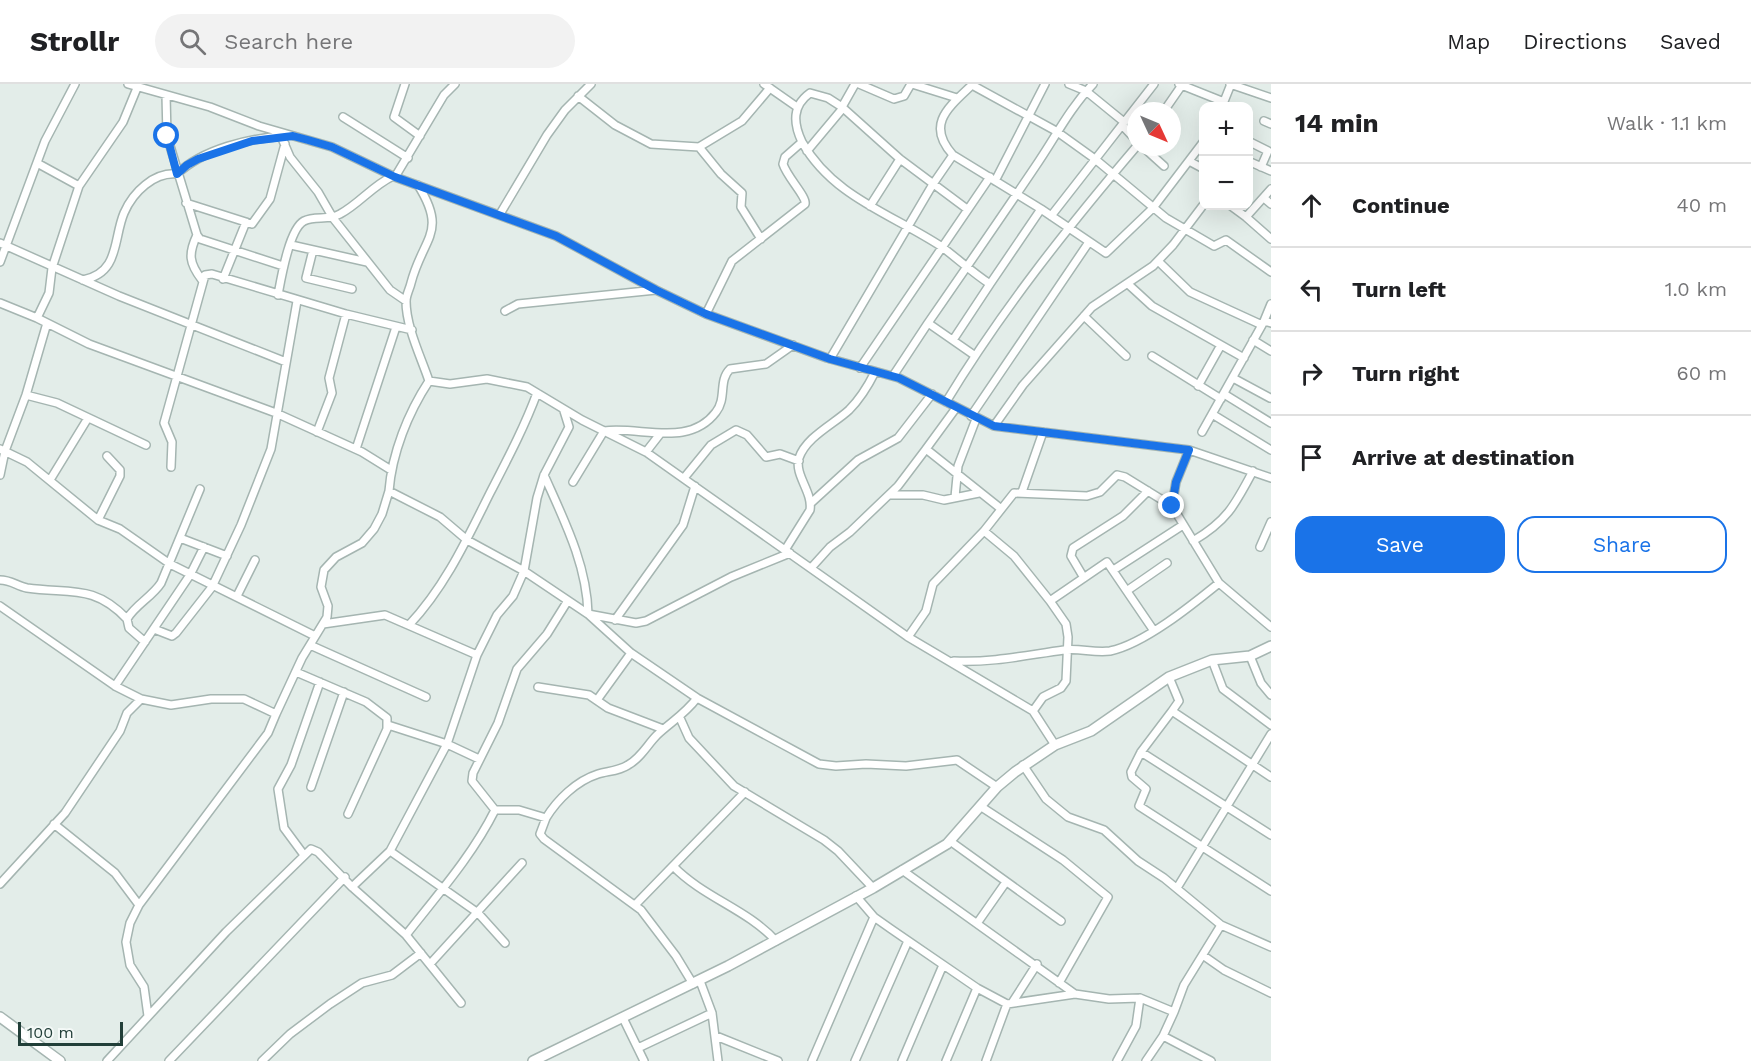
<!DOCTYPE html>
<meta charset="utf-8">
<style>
body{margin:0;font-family:"Work Sans",sans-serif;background:#f2f2f2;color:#202124}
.controls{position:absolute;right:18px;top:18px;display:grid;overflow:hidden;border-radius:12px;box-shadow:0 6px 24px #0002}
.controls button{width:54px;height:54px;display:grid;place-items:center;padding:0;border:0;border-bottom:2px solid #e0e0e0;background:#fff;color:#202124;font:30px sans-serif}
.compass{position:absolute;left:1127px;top:18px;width:54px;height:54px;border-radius:50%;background:#fff;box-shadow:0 6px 24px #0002;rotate:134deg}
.scale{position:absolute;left:18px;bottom:15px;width:105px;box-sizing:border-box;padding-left:6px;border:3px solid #223f39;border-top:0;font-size:16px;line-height:21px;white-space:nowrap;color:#223f39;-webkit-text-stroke:4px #f4f9f7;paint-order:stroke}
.stop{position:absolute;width:18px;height:18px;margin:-14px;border:4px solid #1a73e8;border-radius:50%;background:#fff}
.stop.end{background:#1a73e8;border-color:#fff;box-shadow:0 2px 6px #0008}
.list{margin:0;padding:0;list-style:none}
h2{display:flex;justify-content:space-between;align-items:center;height:78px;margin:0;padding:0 24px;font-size:26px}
h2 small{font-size:20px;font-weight:400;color:#757577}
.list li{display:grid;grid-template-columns:39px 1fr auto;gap:18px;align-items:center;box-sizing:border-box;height:84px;padding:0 24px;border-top:2px solid #e0e0e0}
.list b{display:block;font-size:22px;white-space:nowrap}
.list em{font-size:20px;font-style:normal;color:#757577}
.actions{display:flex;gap:12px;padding:18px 24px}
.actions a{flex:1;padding:14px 0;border:2px solid #1a73e8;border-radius:18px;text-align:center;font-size:21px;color:#1a73e8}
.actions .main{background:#1a73e8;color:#fff}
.icon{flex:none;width:33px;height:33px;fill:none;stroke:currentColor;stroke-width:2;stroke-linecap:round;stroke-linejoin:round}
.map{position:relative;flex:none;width:1271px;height:977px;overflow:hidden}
header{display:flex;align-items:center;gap:36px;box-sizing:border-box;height:84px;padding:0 30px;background:#fff;border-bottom:2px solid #e0e0e0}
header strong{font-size:28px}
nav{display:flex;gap:33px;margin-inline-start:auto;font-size:21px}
.search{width:420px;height:54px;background:#f2f2f2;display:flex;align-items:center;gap:15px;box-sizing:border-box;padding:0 21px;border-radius:33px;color:#757577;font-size:22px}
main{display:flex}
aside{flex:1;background:#fff}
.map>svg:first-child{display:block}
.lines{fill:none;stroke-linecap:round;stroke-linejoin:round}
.minor-casing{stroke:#a5b5b1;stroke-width:10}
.tertiary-casing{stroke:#a5b5b1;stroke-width:12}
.minor{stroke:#fff;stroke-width:7}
.tertiary{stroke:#fff;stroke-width:9}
.route{stroke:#1a73e8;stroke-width:8}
</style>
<header>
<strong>Strollr</strong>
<div class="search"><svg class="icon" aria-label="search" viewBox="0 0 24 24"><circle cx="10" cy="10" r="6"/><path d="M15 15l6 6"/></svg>Search here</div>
<nav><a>Map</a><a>Directions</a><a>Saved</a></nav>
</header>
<main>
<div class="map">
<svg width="1271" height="977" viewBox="0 0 1271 977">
<rect width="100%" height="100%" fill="#e3ede9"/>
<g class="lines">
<g class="minor-casing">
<path id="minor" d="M 128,0 L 210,23 L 259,42 L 332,63 L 395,93 L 556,152 L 656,206 L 706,230 L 827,274 L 899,294 L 994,342 L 1189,366 L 1271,394
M 405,0 L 394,33 L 420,52
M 764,0 L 797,23
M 859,0 L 894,15 L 904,12 L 911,0
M 912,0 L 957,14
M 973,0 C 949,23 925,40 953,71 L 1041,125 L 1106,169 L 1153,124 L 1204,57
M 1069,0 L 1086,7 L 1124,38
M 1179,0 L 1224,18
M 1230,0 L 1271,14
M 972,1 L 1056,47 L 1095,75 L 1166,134 L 1214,162 L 1226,156 L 1271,188
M 166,11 L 167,52 L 197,151 L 200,155 L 283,182
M 578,12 L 615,41 L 651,60 L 699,63 L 742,37 L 770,4
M 1223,20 L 1231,0
M 842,23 L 900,75 L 967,125
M 1164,27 L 1182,1
M 343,33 L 408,74
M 1264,37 L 1271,40
M 1122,41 L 1136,56
M 281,52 L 290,73 L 318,108 L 333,134 L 390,206 L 406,217
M 1248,57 L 1268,67 L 1261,83
M 802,58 C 833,113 892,130 942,163 C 958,175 973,189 990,200 L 1041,125
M 699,63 L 721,90 L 742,109 L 741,123 L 761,155
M 1143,63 L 1164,82
M 807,67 L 843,24
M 1189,77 L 1204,85
M 1248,77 L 1271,87
M 37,79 L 79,102
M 177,90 C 203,65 250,54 285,52
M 395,93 L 444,11 L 455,0
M 995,97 L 1045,0
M 418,101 C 448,149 423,153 411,199 C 410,204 406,211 406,217 C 406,243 421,273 429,297 C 408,329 392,369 389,407 L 440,433 L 467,456 L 524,487 L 513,512 L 497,531 L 477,571 L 447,660 L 390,767 L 352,803 L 406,851 L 461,919
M 1271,105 L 1246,133 L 1271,155
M 1264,114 L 1271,120
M 186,119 L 252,140 L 270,115 L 285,60
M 870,122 L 900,75
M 1231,122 L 1246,133
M 500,130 L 547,51 L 565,26 L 591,0
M 1051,132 L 1154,0
M 197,151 C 188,170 189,179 202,196
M 0,159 L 119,212 L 286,278
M 291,161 L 367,178
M 313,166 L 306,194 L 352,205
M 1158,177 L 1190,208 L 1262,241
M 0,178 L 45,57 L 75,0
M 223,195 L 246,138
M 83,196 C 120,189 113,155 124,129 C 133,108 154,88 177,90
M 1128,200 L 1152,222 L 1244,274
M 278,211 C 281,195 289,145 304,137 C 315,131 328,137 340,130 C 359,120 372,102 393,92
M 0,219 L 37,234 L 49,209 L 52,184 L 79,102 L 123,38 L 137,4
M 505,227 L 518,220 L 656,206
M 706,230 L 732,177 L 805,120 C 807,113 787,93 783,80 L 785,73 L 802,58 C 793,39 792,22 810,9 L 828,14 L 842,23 L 855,0
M 1084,232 L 1126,272
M 37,234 L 89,260 L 276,329 L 362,368 L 391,386
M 1264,237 L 1271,220
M 953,256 L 990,200
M 1253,256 L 1271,267
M 974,271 L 928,239 C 964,187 1000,135 1035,83 C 1055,54 1069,25 1093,0
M 1152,272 L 1221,315
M 830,275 L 933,100 L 953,71
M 860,284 L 990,93
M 893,292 L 928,239
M 1233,294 L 1270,314
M 429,297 L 450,300 L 487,295 L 527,303 L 582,336 L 646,368 L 908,553 L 1033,627 L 1055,661
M 1198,302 L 1221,261
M 1224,310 L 1271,339
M 26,311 L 57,319 L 146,361
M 946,318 C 1001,227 1067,144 1136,63
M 956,324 L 926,365 L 1000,424
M 564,327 L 569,343 L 544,391 L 537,414 L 524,487 L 588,530 L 636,539 L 646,537 L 731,493 L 790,469
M 1212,330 L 1271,366
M 971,332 L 1089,158
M 994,342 L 1023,301 L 1092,223 L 1153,182 L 1173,161 L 1204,120
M 317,348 L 332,309 L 329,294 L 346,230
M 1202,348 L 1262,241 L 1264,237 L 1271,239
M 0,365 L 27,378 L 98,436 L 120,445 L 170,480 L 315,552
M 356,365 L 396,243
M 646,368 L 660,350
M 171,383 L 172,358 L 164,339 L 205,191 L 212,190 L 346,230 L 412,246
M 0,391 L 5,367 L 26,311 L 47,239
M 544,391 C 564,436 587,481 588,530 L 631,569 L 697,614 L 819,680 L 836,682 L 866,680 L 906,682 L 957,676 L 997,703
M 684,394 L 711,361 L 736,346 L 747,351 L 766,373 L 780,370 L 799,377
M 50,396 L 88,334
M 573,398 L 604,347 C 641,342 689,364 716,328 C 727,314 718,297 730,285 L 766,280 L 793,261
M 1022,408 L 1043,348
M 889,411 L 923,411 L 944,416 L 979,409
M 955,413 L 958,382 L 976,335
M 811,419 L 858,376 L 898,354 L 932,310
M 1172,422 L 1176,398 L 1189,366
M 98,436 L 120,392 L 120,386 L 107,372
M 984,447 L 1014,472 L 1050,517 L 1066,540 L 1068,553 L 1066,597 L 1061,604 L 1043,613 L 1033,627
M 180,454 L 227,472
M 1193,457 C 1227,437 1235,421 1253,387
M 1260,463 L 1271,438
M 785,466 L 810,426 C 813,408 794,391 799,374 C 806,353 834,340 849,326 C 860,315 868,302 875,288
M 811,484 L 830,463 L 850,448 L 898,402 L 926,365
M 1115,485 L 1183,441
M 1084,494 L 1071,472 L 1073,464 L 1123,432 L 1148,407
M 0,496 C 11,496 17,502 27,504 C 70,510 94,500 127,535
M 212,503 L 241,441 L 271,365 L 297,217
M 1128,506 L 1167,479
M 237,512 L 255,476
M 1050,517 L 1107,478 L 1154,547
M 0,522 L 115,602 L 141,615
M 615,536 L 683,441 L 695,402
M 323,540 L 385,531 L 477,571
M 409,541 C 445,503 467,455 490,409 C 507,376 524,344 537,309
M 154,545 L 172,552 L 176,549 L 212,503
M 908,553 L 926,527 L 933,500 L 984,447 L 1014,409 L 1087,412 L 1100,408 L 1117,391 L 1125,393 L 1172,422 L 1219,499 L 1271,543
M 145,558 L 129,544 L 127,535 C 135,521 152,513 161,499 L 200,405
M 310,561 L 426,613
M 1250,572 L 1261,599 L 1271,611
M 1212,576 L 1223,605 L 1271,641
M 954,577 C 991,579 1027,571 1064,566 C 1079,564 1094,569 1110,567 C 1144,560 1192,521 1219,499
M 296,588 L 366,618 L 387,634 L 387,645 L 348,730
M 1169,593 L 1179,617 L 1172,627 L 1271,693
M 115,602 L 190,491 L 204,463
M 538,603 L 589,611 L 608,624 L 663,645
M 597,616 L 631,569
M 1172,627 L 1141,668 L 1131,688 L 1132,693 L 1146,705 L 1139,722 L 1271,807
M 680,634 L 689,654 L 734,702 L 824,756 L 838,767 L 873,804
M 388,641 L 447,660 L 479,675
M 1141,668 L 1271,751
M 1023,681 L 1046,715 L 1068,733 L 1104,746 L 1138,777 L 1164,794 L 1221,841 L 1271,863
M 311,703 L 344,608
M 980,722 L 1063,776 L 1108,813 L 1059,899
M 495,726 L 519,726 L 546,734 C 557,716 576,697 598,690 C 608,687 619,687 628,681 C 641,674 647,661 657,651 C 671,638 685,630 697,614
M 546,734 L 540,750 L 544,755 L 641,826 L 676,872 L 693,900
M 54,740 L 115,789 L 139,821 L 130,839 L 126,858 L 130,881 L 144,903 L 148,932
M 950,757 L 1061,837
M 390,767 L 478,829 L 505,859
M 304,771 L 284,744 L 278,705 L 291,681 L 320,598
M 673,782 C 704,814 747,825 776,857
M 902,786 L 1075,910
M 0,800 L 65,729 L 120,647 L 127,629 L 141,615 L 171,621 L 211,615 L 244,615 L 276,630 L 302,574 L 327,533 L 328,522 L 321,503 L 324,486 L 336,473 L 362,459 L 374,445 L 382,430 L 389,407
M 1177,804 L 1271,650
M 856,812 L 874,833 L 891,845 L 977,904 L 1007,920 L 1075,910 L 1109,915 L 1140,914 L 1174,928 L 1163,952 L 1211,977
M 139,821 L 268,649 L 276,630
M 635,821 L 745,708
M 978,838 L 1006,798
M 406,851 C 438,810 472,772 495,726 L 472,697 L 473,689 L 498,639 L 517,585 L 547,550 L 567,518
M 1204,872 L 1224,886 L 1271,909
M 430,880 L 522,779
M 700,897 L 712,929 L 718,977
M 1012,919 L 1037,880
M 1174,928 L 1184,901 L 1221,841
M 623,934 L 644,977
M 716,952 L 778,977
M 638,964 L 712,929
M 107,977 L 226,848 L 311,765 L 318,768 L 352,803
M 169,977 L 345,793
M 262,977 L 290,950 L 330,920 L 362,899 L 392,891 L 421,869
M 812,977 L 874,833
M 855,977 L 908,857
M 902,977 L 943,881
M 946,977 L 977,904
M 986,977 L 1007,920
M 1117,977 L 1136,942 L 1140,914
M 1146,977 L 1163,952"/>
</g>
<g class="tertiary-casing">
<path id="tertiary" d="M 0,933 L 60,977
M 533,977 L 728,882 L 873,804 L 947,760 L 997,703 L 1015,688 L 1055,661 L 1091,647 L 1169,593 L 1212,576 L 1250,572 L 1271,562"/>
</g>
<use href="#minor" class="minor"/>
<use href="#tertiary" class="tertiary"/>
</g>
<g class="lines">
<path class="route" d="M 167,52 L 177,90 L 187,81 L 198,75 L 252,57 L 293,52 L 308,56 L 332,63 L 395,93 L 556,152 L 656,206 L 706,230 L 830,275 L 899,294 L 994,342 L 1189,366 L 1176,398 L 1172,422"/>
</g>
</svg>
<div class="controls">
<button>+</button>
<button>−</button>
</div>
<svg class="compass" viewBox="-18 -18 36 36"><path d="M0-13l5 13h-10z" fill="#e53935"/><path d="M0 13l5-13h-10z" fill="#757577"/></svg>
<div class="scale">100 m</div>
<div class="stop" style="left:167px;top:52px"></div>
<div class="stop end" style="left:1172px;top:422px"></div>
</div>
<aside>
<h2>14 min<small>Walk · 1.1 km</small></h2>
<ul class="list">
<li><svg class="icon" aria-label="ahead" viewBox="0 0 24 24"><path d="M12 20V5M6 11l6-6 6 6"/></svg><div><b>Continue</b></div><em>40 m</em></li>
<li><svg class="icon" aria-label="left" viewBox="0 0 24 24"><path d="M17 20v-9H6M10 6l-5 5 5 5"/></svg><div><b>Turn left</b></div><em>1.0 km</em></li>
<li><svg class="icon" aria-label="right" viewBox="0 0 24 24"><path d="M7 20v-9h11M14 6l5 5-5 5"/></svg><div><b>Turn right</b></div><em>60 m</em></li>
<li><svg class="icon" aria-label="arrive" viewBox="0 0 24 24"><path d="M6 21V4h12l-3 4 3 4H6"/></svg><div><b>Arrive at destination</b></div></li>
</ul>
<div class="actions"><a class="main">Save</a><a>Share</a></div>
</aside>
</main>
